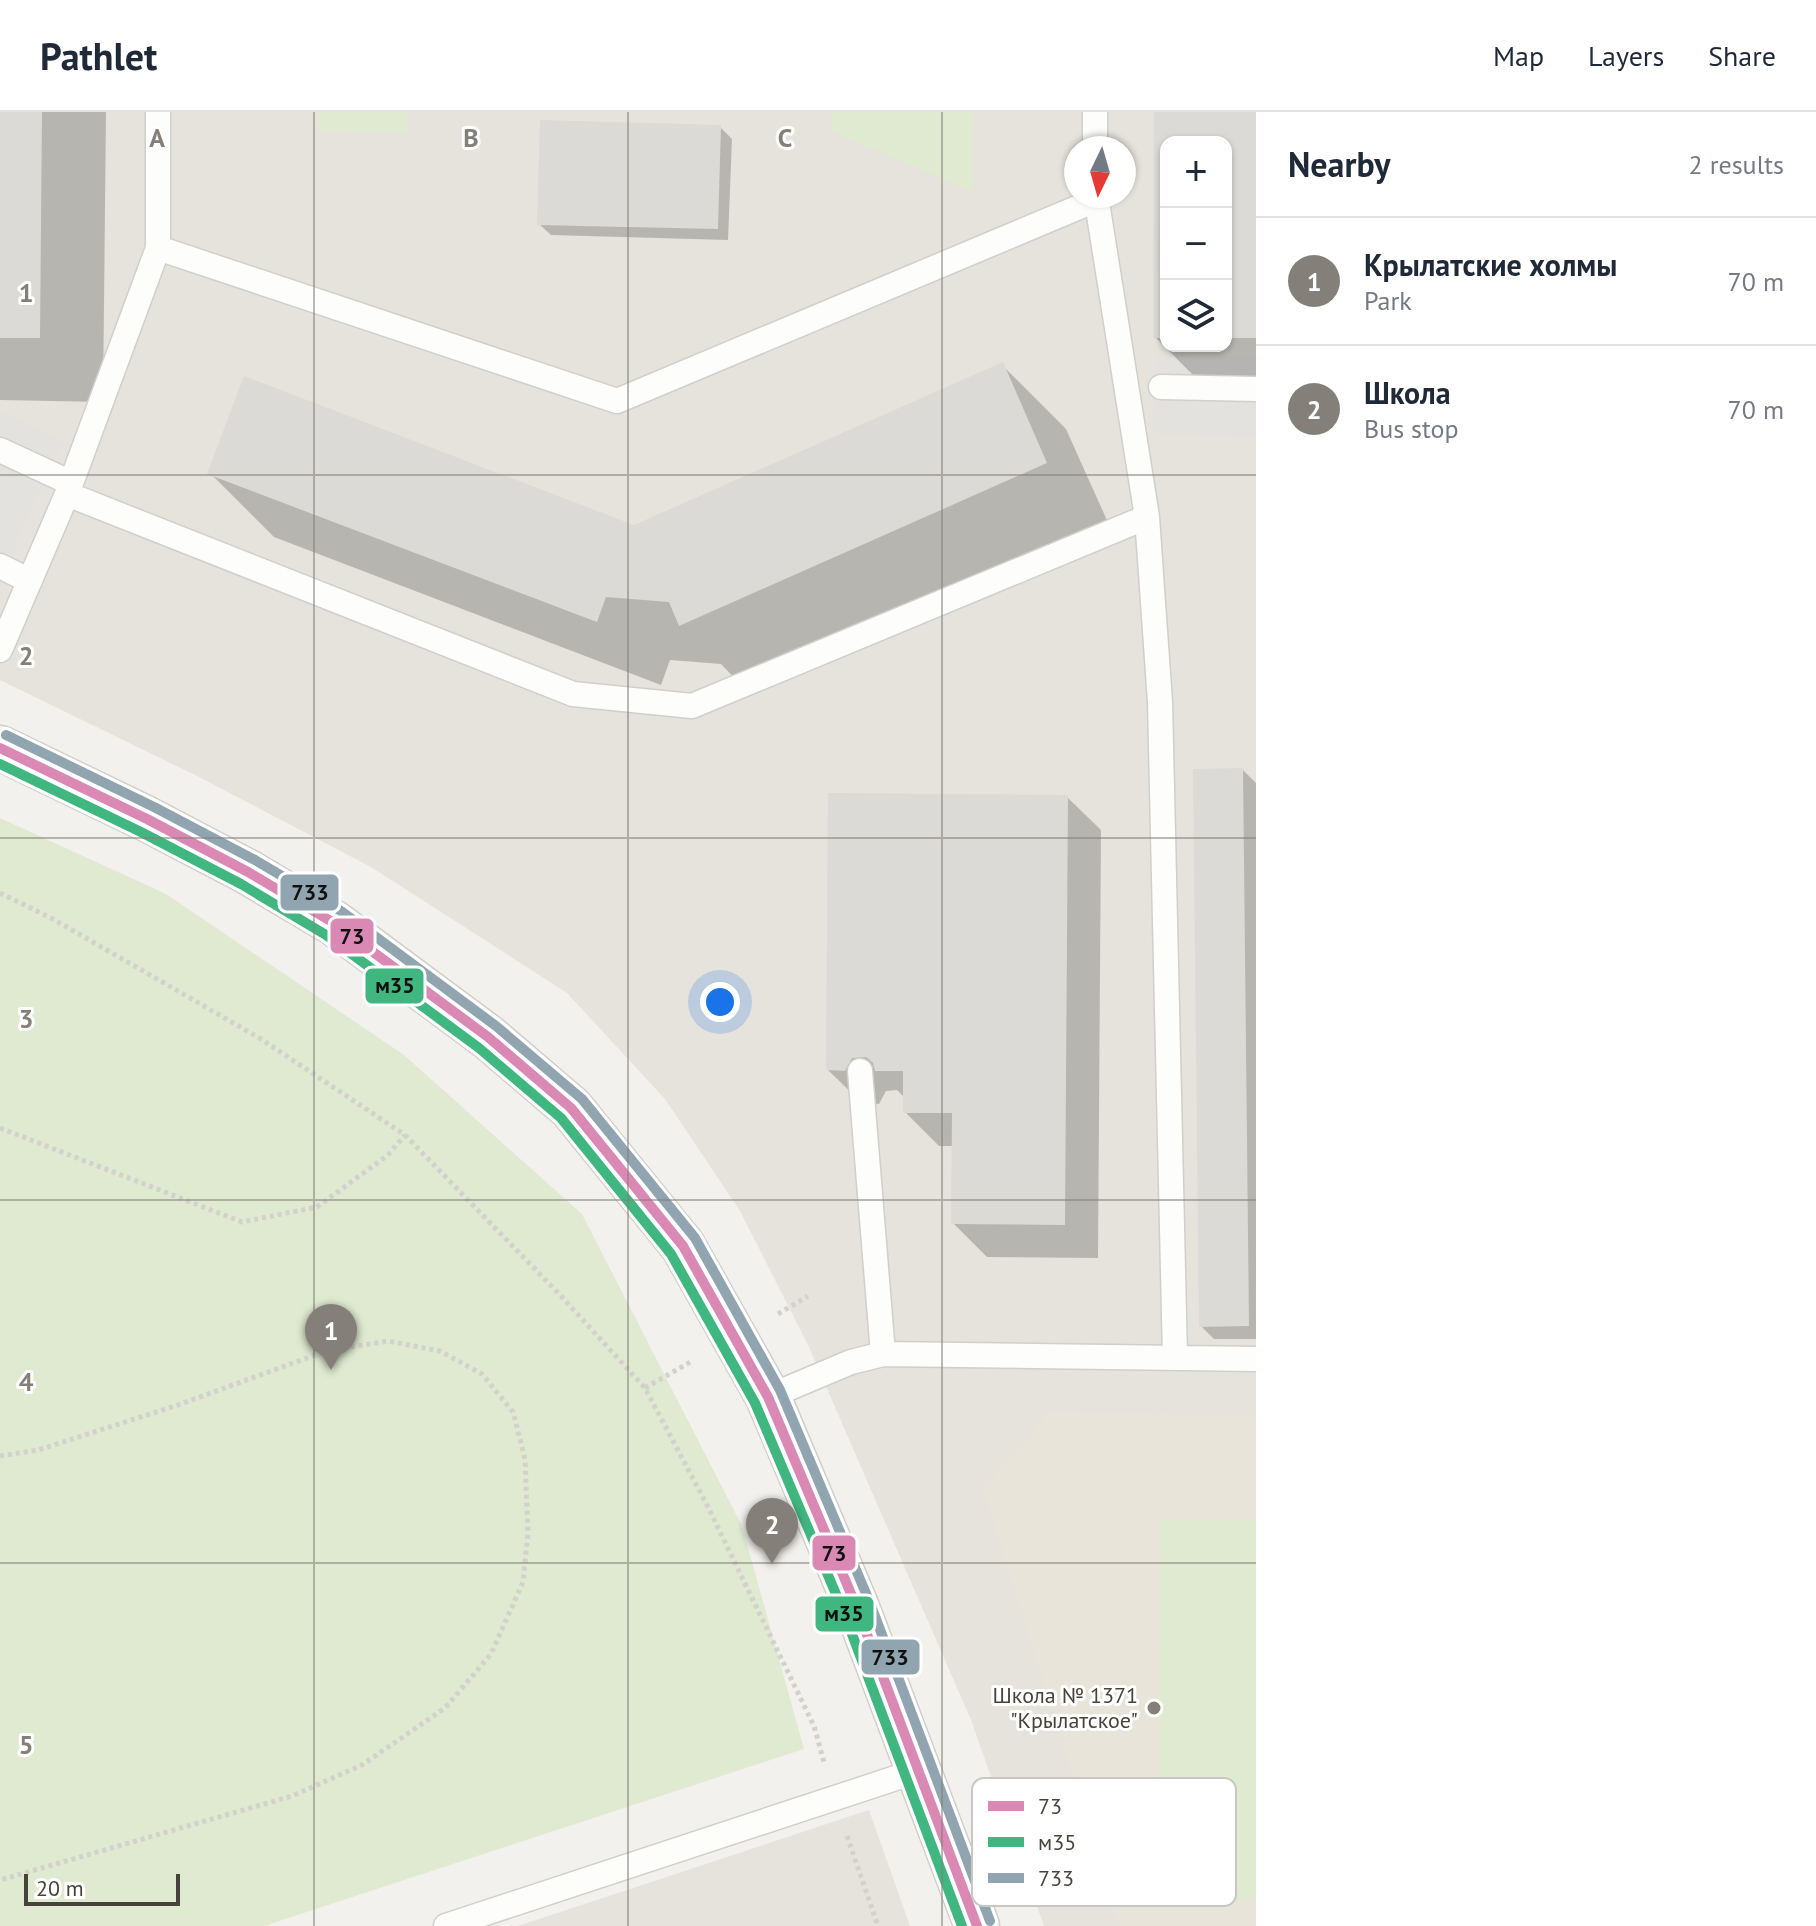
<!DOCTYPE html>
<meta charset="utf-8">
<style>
body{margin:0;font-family:"PT Sans",sans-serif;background:#f6f6f7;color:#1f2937}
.controls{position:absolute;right:24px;top:24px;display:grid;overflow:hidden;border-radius:16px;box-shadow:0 2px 6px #0004}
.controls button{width:72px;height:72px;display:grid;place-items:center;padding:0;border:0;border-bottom:2px solid #e0e1e3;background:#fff;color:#1f2937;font:40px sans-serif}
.compass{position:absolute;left:1064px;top:24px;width:72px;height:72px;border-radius:50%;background:#fff;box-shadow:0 2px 6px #0004;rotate:185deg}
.scale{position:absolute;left:24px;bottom:20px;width:156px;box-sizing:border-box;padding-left:8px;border:4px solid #48433a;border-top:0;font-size:22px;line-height:28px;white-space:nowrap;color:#48433a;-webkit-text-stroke:6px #fff;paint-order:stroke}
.you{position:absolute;left:720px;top:890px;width:28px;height:28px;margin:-20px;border:6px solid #fff;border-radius:50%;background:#1a73e8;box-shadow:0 0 0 12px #1a73e833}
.badge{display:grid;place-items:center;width:52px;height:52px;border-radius:50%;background:#848079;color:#fff;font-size:26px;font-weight:700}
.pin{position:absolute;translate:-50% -66px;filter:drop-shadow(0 2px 4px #0008)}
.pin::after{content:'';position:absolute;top:42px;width:28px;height:24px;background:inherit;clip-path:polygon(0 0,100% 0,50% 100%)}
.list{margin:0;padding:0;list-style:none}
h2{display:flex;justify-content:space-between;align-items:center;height:104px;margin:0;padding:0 32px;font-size:34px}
h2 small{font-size:26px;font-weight:400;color:#747a83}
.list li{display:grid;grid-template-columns:52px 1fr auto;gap:24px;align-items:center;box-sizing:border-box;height:128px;padding:0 32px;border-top:2px solid #e0e1e3}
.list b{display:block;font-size:30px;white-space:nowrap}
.list p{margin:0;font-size:26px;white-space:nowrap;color:#747a83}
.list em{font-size:26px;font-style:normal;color:#747a83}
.icon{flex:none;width:44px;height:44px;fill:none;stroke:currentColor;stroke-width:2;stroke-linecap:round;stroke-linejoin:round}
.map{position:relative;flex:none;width:1256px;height:1814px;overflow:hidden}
header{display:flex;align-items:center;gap:48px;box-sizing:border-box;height:112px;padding:0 40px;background:#fff;border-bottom:2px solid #e0e1e3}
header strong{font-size:38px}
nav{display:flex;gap:44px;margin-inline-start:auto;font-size:28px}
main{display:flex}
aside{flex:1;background:#fff}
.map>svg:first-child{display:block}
.residential{fill:#e5e3dc;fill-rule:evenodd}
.education{fill:#e8e4da}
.green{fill:#dfead1}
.parking{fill:#e4e2df}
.shadow{fill:#0003;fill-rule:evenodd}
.building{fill:#dcdad6}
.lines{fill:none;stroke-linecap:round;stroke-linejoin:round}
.lane-casing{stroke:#d0cfcb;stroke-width:27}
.secondary-casing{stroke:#d0cec6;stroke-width:47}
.path{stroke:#d2d1cc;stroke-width:5;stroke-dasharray:4 4;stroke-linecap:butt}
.lane{stroke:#fdfdfc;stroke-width:24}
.secondary{stroke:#f6f5f1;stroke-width:44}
.bus-1-casing{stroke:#fff;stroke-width:16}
.bus-2-casing{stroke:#fff;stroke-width:16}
.bus-3-casing{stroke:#fff;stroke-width:16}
.bus-1{stroke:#da89b4;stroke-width:10}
.bus-2{stroke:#40b781;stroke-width:10}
.bus-3{stroke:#91a5b0;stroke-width:10}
.grid{fill:none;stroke:#848079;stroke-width:2;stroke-opacity:0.55}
.poi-dot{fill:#848079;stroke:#fff;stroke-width:3}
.labels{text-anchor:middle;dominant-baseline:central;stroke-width:6;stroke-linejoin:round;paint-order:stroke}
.poi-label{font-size:22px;fill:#48433a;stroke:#fff;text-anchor:end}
.key{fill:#fff;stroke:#c8c7c4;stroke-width:2}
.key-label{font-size:22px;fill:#48433a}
.grid-label{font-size:26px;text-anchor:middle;font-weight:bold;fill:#848079;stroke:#fff;stroke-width:6;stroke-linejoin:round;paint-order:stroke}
.line-badge{stroke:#fff;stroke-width:3}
.pale-badge-label{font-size:22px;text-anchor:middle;font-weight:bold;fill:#111}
</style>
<header>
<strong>Pathlet</strong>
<nav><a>Map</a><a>Layers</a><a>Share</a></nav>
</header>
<main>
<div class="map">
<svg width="1256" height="1814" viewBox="0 0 1256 1814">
<rect width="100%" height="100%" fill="#f2f1ee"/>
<path class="residential" d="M 0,0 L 1256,0 L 1256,1814 L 1044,1814 L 971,1608 L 808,1233 L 740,1099 L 665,987 L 567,881 L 371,755 L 197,664 L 0,568 ZM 1166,30 L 1226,30 L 1226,234 L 1166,234 ZM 1076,36 L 1124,36 L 1124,84 L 1076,84 Z
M 869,1698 L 910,1814 L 518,1814 Z"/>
<path class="education" d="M 1049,1301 L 1256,1303 L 1256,1814 L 1120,1814 L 984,1378 Z"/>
<path class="green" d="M 319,0 L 407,0 L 406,21 L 319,19 Z
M 833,0 L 974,0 L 972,79 L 833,20 Z
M 0,706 L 166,782 L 404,943 L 582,1102 L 742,1414 L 804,1637 L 264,1814 L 0,1814 Z
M 1161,1407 L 1256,1408 L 1256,1787 L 1158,1786 Z"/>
<path class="parking" d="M 1156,242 L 1256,245 L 1256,325 L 1153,322 Z
M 0,298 L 64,328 L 0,466 Z"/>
<path class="shadow" d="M 0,0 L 106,0 L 103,290 L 0,288 Z
M 1156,0 L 1256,0 L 1256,289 L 1219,289 L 1155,225 ZM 1166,30 L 1226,30 L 1226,234 L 1166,234 Z
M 720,15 L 732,27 L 728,128 L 551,123 L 539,112 Z
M 1002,253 L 1066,317 L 1110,415 L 745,577 L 721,552 L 670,548 L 661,573 L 274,425 L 210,361 L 635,415 Z
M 1243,658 L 1256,671 L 1256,1227 L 1214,1227 L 1201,1214 Z
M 1067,685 L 1101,718 L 1098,1146 L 987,1145 L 953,1111 L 953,1034 L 939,1034 L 905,1000 L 905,986 L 897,978 L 886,979 L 879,992 L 862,991 L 828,958 Z"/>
<path class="building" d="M 0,0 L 42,0 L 40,226 L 0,226 Z
M 1154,0 L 1256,0 L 1256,226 L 1226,226 L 1226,30 L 1166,30 L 1166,226 L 1153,226 Z
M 540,8 L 721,13 L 718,117 L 537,113 Z
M 1003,250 L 1047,351 L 679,514 L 669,490 L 606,485 L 597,510 L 207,362 L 244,264 L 634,413 Z
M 1243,656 L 1249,1214 L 1199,1215 L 1193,657 Z
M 828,681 L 1068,683 L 1065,1113 L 951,1112 L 952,1001 L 903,1001 L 903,959 L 875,959 L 873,951 L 866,945 L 852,946 L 845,959 L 826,958 Z"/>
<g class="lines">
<g class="lane-casing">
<path id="lane" d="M 158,0 L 158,136
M 1095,0 L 1095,36
M 1161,275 L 1256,277
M 0,338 L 71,371
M 67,382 L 158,136 L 617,289 L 1096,88
M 1147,405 L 1160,590 L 1175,1246
M 0,454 L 30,469
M 0,538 L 67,382 L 573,582 L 692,594 L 1147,405 L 1096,84
M 883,1242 L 1256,1247
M 768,1285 L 851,1250 L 883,1242 L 860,959
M 446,1814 L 920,1658"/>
</g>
<g class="secondary-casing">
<path id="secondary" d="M 0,636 L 147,707 L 248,760 L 334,811 L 488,925 L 571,996 L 683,1134 L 768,1285 L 857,1496 L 977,1814"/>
</g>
<path class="path" d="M 0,781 L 53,807 L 261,927 L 405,1023 L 561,1184 L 645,1276 L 707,1393 L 814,1614 L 824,1650
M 0,1016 L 242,1110 L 317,1095 L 388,1043 L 405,1023
M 778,1202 L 808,1184
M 645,1276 L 692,1249
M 0,1344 L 38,1338 L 178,1293 L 326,1239 L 388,1229 L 440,1239 L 482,1262 L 513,1300 L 525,1347 L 528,1421 L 523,1470 L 491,1542 L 445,1596 L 362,1653 L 292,1684 L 0,1768
M 847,1724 L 878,1814"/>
<use href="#lane" class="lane"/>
<use href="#secondary" class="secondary"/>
<g class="bus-1-casing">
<path id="bus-1" d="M 0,636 L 147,707 L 248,760 L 334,811 L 488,925 L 571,996 L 683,1134 L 768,1285 L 857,1496 L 977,1814"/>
</g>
<g class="bus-2-casing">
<path id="bus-2" d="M 0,652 L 141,720 L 241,772 L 326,823 L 479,936 L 561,1006 L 671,1142 L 755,1291 L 844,1501 L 962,1814"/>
</g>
<g class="bus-3-casing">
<path id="bus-3" d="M 6,623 L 154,695 L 255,748 L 341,799 L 496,914 L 582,987 L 695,1126 L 780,1278 L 870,1491 L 990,1809"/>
</g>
<use href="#bus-1" class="bus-1"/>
<use href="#bus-2" class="bus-2"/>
<use href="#bus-3" class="bus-3"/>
</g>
<path class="grid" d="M 314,0 L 314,1814M 628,0 L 628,1814M 942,0 L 942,1814M 0,363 L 1256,363M 0,726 L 1256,726M 0,1088 L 1256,1088M 0,1451 L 1256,1451"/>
<circle class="poi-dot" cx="1154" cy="1596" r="8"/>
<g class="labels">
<g class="poi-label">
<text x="1138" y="1583">Школа № 1371<tspan x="1138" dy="25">"Крылатское"</tspan></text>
</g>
</g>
<rect x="972" y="1666" width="264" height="128" rx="12" class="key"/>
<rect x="988" y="1689" width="36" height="10" fill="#da89b4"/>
<rect x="988" y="1725" width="36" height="10" fill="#40b781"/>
<rect x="988" y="1761" width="36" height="10" fill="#91a5b0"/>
<g class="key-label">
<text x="1038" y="1702">73</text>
<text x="1038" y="1738">м35</text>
<text x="1038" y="1774">733</text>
</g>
<g class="grid-label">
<text x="157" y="35">A</text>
<text x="471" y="35">B</text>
<text x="785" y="35">C</text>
<text x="26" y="190">1</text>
<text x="26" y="553">2</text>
<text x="26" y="916">3</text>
<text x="26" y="1279">4</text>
<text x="26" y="1642">5</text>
</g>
<g class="line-badge">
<rect x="279" y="761" width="61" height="39" rx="8" fill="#91a5b0"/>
<rect x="329" y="805" width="46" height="38" rx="8" fill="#da89b4"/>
<rect x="364" y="855" width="61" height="38" rx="8" fill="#40b781"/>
<rect x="811" y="1422" width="46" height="38" rx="8" fill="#da89b4"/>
<rect x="814" y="1483" width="61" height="38" rx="8" fill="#40b781"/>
<rect x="860" y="1526" width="61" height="38" rx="8" fill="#91a5b0"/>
</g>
<g class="pale-badge-label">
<text x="310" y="788">733</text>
<text x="352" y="832">73</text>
<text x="395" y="881">м35</text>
<text x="834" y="1449">73</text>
<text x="844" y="1509">м35</text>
<text x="890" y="1553">733</text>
</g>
</svg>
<div class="controls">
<button>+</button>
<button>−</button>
<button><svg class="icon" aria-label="layers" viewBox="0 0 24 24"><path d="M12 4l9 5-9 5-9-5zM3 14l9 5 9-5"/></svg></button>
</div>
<svg class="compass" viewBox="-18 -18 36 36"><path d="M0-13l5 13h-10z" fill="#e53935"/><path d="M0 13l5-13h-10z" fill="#747a83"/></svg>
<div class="scale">20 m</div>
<div class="you"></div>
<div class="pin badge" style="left:331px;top:1258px">1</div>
<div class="pin badge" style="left:772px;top:1452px">2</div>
</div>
<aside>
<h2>Nearby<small>2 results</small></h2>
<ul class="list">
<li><span class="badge">1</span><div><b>Крылатские холмы</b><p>Park</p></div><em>70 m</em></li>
<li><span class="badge">2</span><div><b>Школа</b><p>Bus stop</p></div><em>70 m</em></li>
</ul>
</aside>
</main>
